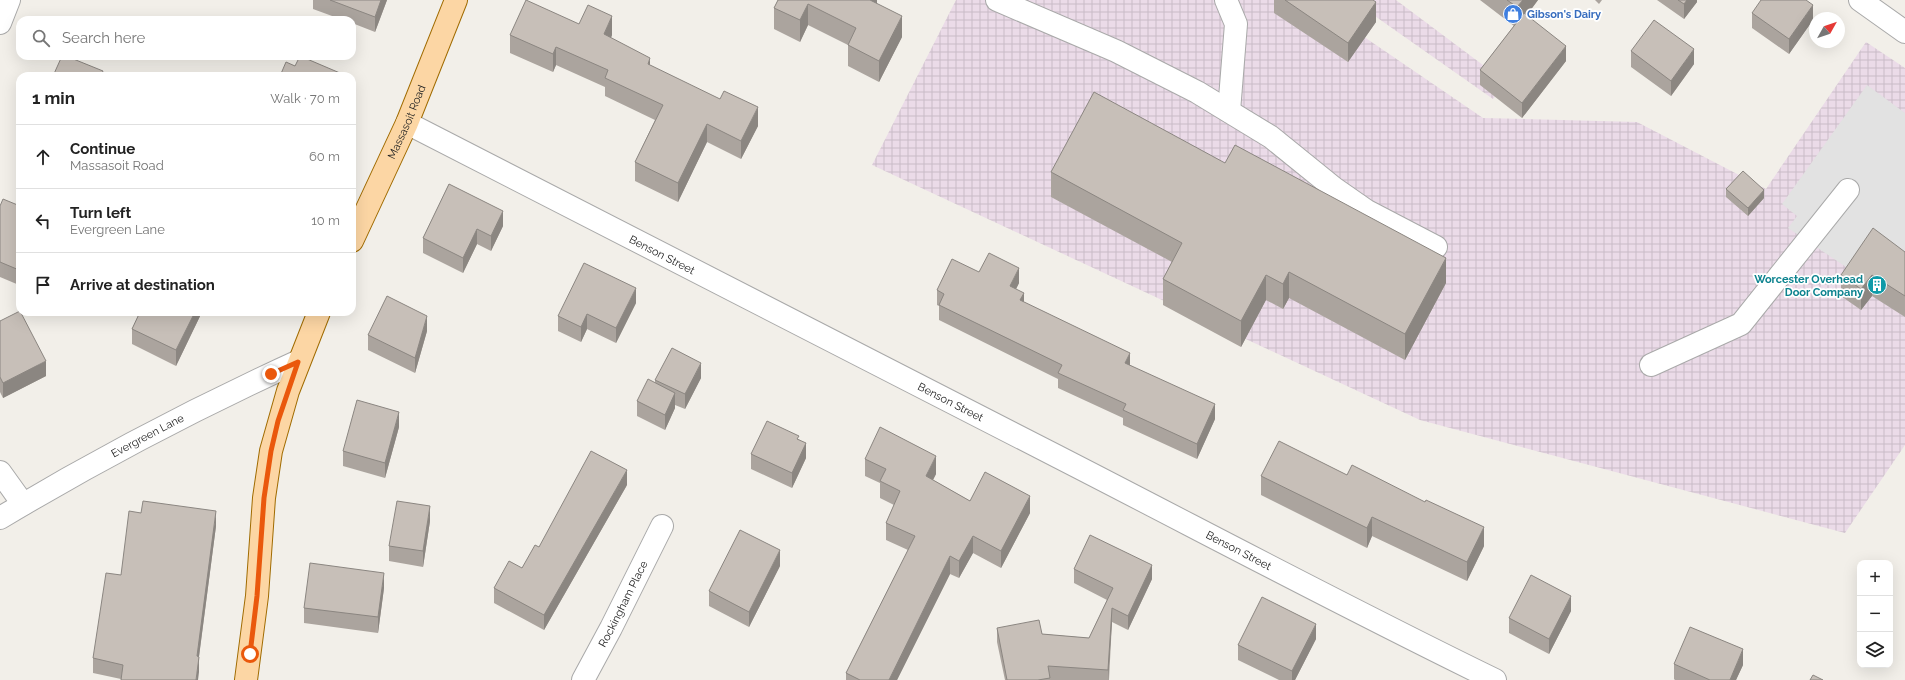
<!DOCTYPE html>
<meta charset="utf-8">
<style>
body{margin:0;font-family:Raleway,sans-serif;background:#f2f2f2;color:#222}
.controls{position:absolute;right:12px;bottom:12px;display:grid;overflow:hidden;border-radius:8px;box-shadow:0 4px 16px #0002}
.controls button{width:36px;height:36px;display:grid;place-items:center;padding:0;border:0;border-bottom:1px solid #e0e0e0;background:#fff;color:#222;font:20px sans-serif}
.compass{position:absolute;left:1809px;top:12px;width:36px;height:36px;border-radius:50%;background:#fff;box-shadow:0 4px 16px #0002;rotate:50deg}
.stop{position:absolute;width:12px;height:12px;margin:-9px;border:3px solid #ea580c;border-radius:50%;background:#fff}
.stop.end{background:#ea580c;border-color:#fff;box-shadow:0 1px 4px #0008}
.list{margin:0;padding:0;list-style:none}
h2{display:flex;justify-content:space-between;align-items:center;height:52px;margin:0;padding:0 16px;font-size:17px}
h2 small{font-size:13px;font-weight:400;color:#767676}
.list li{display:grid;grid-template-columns:26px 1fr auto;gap:12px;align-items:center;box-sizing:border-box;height:64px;padding:0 16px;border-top:1px solid #e0e0e0}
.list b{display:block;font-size:15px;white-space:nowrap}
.list p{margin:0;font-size:13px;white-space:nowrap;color:#767676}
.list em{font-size:13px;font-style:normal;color:#767676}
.icon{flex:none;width:22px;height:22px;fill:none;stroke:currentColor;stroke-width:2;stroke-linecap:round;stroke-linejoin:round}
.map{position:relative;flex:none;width:1905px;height:680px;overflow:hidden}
.search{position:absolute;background:#fff;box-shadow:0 4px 16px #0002;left:16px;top:16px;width:340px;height:44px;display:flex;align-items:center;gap:10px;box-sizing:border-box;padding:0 14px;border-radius:12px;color:#767676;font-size:15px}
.panel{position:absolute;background:#fff;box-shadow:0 4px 16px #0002;left:16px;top:72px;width:340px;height:244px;border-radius:12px}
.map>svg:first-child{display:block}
.industrial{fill:url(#industrial-grid)}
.parking{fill:#e2e2e2}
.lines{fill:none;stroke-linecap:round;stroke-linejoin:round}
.minor-casing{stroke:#a9a9a9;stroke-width:24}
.major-casing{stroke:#a06b00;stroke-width:24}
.minor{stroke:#fff;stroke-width:22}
.major{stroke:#fcd6a4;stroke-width:22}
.wall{fill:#aba49e}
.shaded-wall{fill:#8b8681}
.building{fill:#c7bfb8;stroke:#8b8681}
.route{stroke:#ea580c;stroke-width:5}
.labels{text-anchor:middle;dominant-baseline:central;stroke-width:3.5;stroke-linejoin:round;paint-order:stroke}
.shop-label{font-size:11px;font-weight:bold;fill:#366cbe;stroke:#fff;text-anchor:start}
.street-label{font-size:11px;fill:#222;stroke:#fff}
.culture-label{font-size:11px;font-weight:bold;fill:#0d838f;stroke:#fff;text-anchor:end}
</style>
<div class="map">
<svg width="1905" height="680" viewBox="0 0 1905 680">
<defs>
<pattern id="industrial-grid" width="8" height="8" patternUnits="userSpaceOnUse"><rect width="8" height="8" fill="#ebdbe8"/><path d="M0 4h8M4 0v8" fill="none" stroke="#c9bcc7"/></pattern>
</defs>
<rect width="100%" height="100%" fill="#f2efe9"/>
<path class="industrial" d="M 956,0 L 1310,0 L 1483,118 L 1637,122 L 1766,189 L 1866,42 L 1905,68 L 1905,445 L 1845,533 L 1420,420 L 872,165 Z
M 1352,0 L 1396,0 L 1507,83 L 1493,99 Z"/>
<path class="parking" d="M 1867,85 L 1905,113 L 1905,270 L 1849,269 L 1788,228 L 1797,216 L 1782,204 Z"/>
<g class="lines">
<g class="minor-casing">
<g id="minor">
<path d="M 997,0 L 1116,51 L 1197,92 L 1271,137 L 1334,188 L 1367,211 L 1436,247"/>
<path d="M 1226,0 L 1236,24 L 1229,111"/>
<path d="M 1860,0 L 1905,32"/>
<path d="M 0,23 L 9,0"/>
<path id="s1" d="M 407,123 C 629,239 852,351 1074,465 C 1214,537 1353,611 1495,680"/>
<path d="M 1651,365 L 1741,324 L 1848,190"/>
<path d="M 0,472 L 23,504"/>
<path id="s2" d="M 0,518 C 97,460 196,408 299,361"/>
<path id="s3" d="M 583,680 L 611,628 L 662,526"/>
</g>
</g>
<g class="major-casing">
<g id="major">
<path id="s4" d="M 352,241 L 407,123 L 456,0"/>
<path d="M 246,680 L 257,596 L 264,498 L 271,451 L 288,391 L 319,312"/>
</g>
</g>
<use href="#minor" class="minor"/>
<use href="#major" class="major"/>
</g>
<path class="wall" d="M 313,0 L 387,0 L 375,32 L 352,23 L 352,20 L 343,20 L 313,9 Z
M 778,0 L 877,0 L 877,4 L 902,37 L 879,82 L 848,66 L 848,45 L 808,25 L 800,42 L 774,29 L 774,8 Z
M 1274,0 L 1373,0 L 1376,22 L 1348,62 L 1274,13 Z
M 1480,0 L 1538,0 L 1527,15 L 1566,61 L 1522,118 L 1480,85 L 1480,70 L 1514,26 Z
M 1595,0 L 1602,0 L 1599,4 Z
M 1657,0 L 1697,0 L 1697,2 L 1684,19 Z
M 1752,13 L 1813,20 L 1789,54 L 1752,28 Z
M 579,24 L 612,35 L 611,38 L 650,65 L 758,126 L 741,159 L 707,142 L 678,202 L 635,181 L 635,162 L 655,120 L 605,96 L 605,87 L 556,65 L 553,72 L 510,53 L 510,35 Z
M 1631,51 L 1694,64 L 1671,96 L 1631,67 Z
M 1051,172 L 1446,283 L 1405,360 L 1289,298 L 1283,309 L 1266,300 L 1241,347 L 1163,305 L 1163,279 L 1172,262 L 1051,197 Z
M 449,184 L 503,226 L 491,251 L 477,244 L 463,273 L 423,253 L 423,238 Z
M 1726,189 L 1764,198 L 1748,216 L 1726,197 Z
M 0,206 L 20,206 L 19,285 L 0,277 Z
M 1905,252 L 1905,317 L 1872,296 L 1861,310 L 1841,296 L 1841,275 Z
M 979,272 L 1019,283 L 1016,289 L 1024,302 L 1130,365 L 1215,419 L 1197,459 L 1123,425 L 1123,418 L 1058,388 L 1058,379 L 939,320 L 939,306 L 937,305 L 937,290 Z
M 636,303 L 616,343 L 587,329 L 581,342 L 558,331 L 558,316 Z
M 140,312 L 202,312 L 176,366 L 132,344 L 132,329 Z
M 0,321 L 46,376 L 3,398 L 0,392 Z
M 427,331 L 415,373 L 368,350 L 368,335 Z
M 701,378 L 685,409 L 675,405 L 675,408 L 665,430 L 637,416 L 637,401 L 655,383 L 655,380 Z
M 399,427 L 385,478 L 343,466 L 343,451 Z
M 799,439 L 806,458 L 792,488 L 751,469 L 751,454 Z
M 865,459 L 936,474 L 933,480 L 970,501 L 1030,513 L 1001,568 L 973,553 L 959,578 L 950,574 L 897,680 L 846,680 L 846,673 L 908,550 L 886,540 L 886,523 L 894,505 L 880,498 L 880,483 L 865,476 Z
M 1261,476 L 1484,546 L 1467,581 L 1372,536 L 1367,548 L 1261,495 Z
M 627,485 L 544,630 L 494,603 L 494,588 L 522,568 L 539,547 Z
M 430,521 L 423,567 L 389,561 L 389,546 Z
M 216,526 L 199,657 L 199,672 L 121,679 L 93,673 L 93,658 L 121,575 Z
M 780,566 L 749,627 L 709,606 L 709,591 Z
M 1074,569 L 1152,579 L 1128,630 L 1112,622 L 1109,680 L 1005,680 L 997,642 L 997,628 L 1042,634 L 1089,638 L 1107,600 L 1074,583 Z
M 384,588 L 378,633 L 304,623 L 304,608 Z
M 1571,611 L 1549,654 L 1509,633 L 1509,618 Z
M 1316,639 L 1295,680 L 1279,680 L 1238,660 L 1238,645 Z
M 1674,664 L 1743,665 L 1736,680 L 1675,680 L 1674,679 Z"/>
<path class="shaded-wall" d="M 381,0 L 387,0 L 375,32 L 375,17 Z
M 869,0 L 877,0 L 877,4 Z
M 1523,0 L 1538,0 L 1517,28 L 1517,7 Z
M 1687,0 L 1697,0 L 1697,2 L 1684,19 L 1684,4 Z
M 1376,2 L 1376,22 L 1348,62 L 1348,43 Z
M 808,4 L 808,25 L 800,42 L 800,20 Z
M 1813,5 L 1813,20 L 1789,54 L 1789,39 Z
M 612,16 L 612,35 L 604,53 L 604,34 Z
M 902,16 L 902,37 L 879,82 L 879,61 Z
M 1566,46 L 1566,61 L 1522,118 L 1522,103 Z
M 556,47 L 556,65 L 553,72 L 553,54 Z
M 1694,49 L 1694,64 L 1671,96 L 1671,81 Z
M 650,58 L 650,77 L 648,64 Z
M 758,107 L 758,126 L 741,159 L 741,141 Z
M 707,124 L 707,142 L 678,202 L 678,183 Z
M 1764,190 L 1764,198 L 1748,216 L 1748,208 Z
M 503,211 L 503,226 L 491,251 L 491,236 Z
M 477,229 L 477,244 L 463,273 L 463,258 Z
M 1446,258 L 1446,283 L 1405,360 L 1405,334 Z
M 20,267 L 20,282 L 19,285 L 19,270 Z
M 1019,268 L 1019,283 L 1010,301 L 1010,286 Z
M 1289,272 L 1289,298 L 1283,309 L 1283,284 Z
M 1266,275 L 1266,300 L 1241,347 L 1241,321 Z
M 1872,275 L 1872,296 L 1861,310 L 1861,289 Z
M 636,288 L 636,303 L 616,343 L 616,328 Z
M 1024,293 L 1024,308 L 1020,300 Z
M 195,312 L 202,312 L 176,366 L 176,350 Z
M 587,314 L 587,329 L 581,342 L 581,327 Z
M 427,316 L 427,331 L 415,373 L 415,358 Z
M 1130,353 L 1130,369 L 1125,363 Z
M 46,361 L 46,376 L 3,398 L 3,383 Z
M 701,363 L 701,378 L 685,409 L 685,394 Z
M 675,393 L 675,408 L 665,430 L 665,415 Z
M 1215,404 L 1215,419 L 1197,459 L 1197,444 Z
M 399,412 L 399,427 L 385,478 L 385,463 Z
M 806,443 L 806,458 L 792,488 L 792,473 Z
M 936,456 L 936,474 L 926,493 L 926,476 Z
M 627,470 L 627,485 L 544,630 L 544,615 Z
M 1030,496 L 1030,513 L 1001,568 L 1001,551 Z
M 430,506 L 430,521 L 423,567 L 423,551 Z
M 216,511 L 216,526 L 197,671 L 197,656 Z
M 1372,517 L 1372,536 L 1367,548 L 1367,528 Z
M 1484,527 L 1484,546 L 1467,581 L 1467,562 Z
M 973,536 L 973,553 L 959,578 L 959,561 Z
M 780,550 L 780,566 L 749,627 L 749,612 Z
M 950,556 L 950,574 L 897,680 L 889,680 Z
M 1152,565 L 1152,579 L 1128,630 L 1128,616 Z
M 384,573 L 384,588 L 378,633 L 378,617 Z
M 1571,596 L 1571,611 L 1549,654 L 1549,639 Z
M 1112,608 L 1112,622 L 1108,680 L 1108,670 Z
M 1316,624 L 1316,639 L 1295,680 L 1292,680 L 1292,671 Z
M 1743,649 L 1743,665 L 1736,680 L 1730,680 Z
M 199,657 L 199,672 L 198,680 L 196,680 Z"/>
<path class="building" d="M 330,0 L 381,0 L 375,17 Z
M 526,0 L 579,24 L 588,5 L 612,16 L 604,34 L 650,58 L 648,64 L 720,99 L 724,91 L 758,107 L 741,141 L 707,124 L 678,183 L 635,162 L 663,105 L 605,78 L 608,70 L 556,47 L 553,54 L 510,35 Z
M 778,0 L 870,0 L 902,16 L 879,61 L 848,45 L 856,28 L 808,4 L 800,20 L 774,8 Z
M 1285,0 L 1373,0 L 1376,2 L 1348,43 Z
M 1507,0 L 1523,0 L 1517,7 Z
M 1678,0 L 1687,0 L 1684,4 Z
M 1761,0 L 1806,0 L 1813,5 L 1789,39 L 1752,13 Z
M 1524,13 L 1566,46 L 1522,103 L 1480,70 Z
M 1654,20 L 1694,49 L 1671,81 L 1631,51 Z
M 62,56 L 66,56 L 103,71 L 101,76 L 53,76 Z
M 300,56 L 347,76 L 280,76 L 286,62 L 295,66 Z
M 1094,92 L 1225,163 L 1235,145 L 1446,258 L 1405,334 L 1289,272 L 1283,284 L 1266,275 L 1241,321 L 1163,279 L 1182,243 L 1051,172 Z
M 1743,171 L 1764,190 L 1748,208 L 1726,189 Z
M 449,184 L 503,211 L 491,236 L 477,229 L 463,258 L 423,238 Z
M 3,199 L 20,206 L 20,267 L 19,270 L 0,262 L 0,206 Z
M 1873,228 L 1905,252 L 1905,296 L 1872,275 L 1861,289 L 1841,275 Z
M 989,253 L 1019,268 L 1010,286 L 1024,293 L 1020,300 L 1130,353 L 1125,363 L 1215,404 L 1197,444 L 1123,410 L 1126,404 L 1058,373 L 1062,365 L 939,305 L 944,294 L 937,290 L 952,259 L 979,272 Z
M 584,263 L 636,288 L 616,328 L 587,314 L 581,327 L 558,316 Z
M 387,296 L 427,316 L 415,358 L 368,335 Z
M 20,311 L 46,361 L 3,383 L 0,377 L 0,321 Z
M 140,312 L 195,312 L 176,350 L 132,329 Z
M 672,348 L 701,363 L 685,394 L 655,380 Z
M 648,379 L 675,393 L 665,415 L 637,401 Z
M 357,400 L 399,412 L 385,463 L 343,451 Z
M 767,421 L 799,436 L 797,439 L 806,443 L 792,473 L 751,454 Z
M 880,427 L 936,456 L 926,476 L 970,501 L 985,472 L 1030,496 L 1001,551 L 973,536 L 959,561 L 950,556 L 889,680 L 860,680 L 846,673 L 915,536 L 886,523 L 900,491 L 880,481 L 886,469 L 865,459 Z
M 1279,441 L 1347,475 L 1352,465 L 1425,502 L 1426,500 L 1484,527 L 1467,562 L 1372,517 L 1367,528 L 1261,476 Z
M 591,451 L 627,470 L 544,615 L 494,588 L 509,561 L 522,568 L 535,545 L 539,547 Z
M 143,501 L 216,511 L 197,656 L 199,657 L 196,680 L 121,680 L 123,665 L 93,658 L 106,573 L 121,575 L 129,511 L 141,513 Z
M 397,501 L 430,506 L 423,551 L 389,546 Z
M 740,530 L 780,550 L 749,612 L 709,591 Z
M 1090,535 L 1152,565 L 1128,616 L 1112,608 L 1108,670 L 1048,666 L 1050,678 L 1038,680 L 1007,680 L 997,628 L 1039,620 L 1042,634 L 1089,638 L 1113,588 L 1074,569 Z
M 310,563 L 384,573 L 378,617 L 304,608 Z
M 1531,575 L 1571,596 L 1549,639 L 1509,618 Z
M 1262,597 L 1316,624 L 1292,671 L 1238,645 Z
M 1690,627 L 1743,649 L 1730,680 L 1710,680 L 1674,664 Z
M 1813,675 L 1823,680 L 1810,680 Z"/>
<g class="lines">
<path class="route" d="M 250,654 L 257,596 L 264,498 L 271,451 L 278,421 L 298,362 L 271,374"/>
</g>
<defs>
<g id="shop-disc" transform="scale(1)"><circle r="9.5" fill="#3f7fe0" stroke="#fff"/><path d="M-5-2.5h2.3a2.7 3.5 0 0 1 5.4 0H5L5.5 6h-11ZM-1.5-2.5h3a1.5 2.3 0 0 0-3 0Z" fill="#fff"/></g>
<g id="building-disc" transform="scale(1)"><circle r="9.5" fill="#0f9aa8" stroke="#fff"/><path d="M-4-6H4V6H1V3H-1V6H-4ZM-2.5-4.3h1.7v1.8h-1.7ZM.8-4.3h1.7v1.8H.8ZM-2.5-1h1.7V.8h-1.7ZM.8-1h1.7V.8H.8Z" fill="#fff"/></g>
</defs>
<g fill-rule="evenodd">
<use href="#shop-disc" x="1513" y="14"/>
<use href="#building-disc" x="1877" y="285"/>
</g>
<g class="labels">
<g class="shop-label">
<text x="1527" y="14">Gibson's Dairy</text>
</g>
<g class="street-label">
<text stroke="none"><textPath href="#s4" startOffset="131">Massasoit Road</textPath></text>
<text stroke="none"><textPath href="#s1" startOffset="287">Benson Street</textPath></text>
<text stroke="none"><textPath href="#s1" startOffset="611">Benson Street</textPath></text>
<text stroke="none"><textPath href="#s2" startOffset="169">Evergreen Lane</textPath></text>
<text stroke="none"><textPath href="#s1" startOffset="935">Benson Street</textPath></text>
<text stroke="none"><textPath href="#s3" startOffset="86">Rockingham Place</textPath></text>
</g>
<g class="culture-label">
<text x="1863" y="279">Worcester Overhead<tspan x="1863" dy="13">Door Company</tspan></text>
</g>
</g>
</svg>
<div class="controls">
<button>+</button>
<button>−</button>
<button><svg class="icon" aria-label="layers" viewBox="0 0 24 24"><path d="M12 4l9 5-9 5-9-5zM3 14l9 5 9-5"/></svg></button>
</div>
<svg class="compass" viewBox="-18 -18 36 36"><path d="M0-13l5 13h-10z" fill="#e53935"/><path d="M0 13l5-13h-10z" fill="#767676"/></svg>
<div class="stop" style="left:250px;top:654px"></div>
<div class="stop end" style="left:271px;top:374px"></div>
<div class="search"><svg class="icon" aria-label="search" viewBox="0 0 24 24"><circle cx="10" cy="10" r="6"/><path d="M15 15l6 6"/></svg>Search here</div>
<section class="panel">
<h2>1 min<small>Walk · 70 m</small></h2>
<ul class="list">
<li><svg class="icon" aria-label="ahead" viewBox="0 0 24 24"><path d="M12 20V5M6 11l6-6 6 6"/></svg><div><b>Continue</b><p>Massasoit Road</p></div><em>60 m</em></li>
<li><svg class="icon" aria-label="left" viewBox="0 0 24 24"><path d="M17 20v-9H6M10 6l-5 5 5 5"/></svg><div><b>Turn left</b><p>Evergreen Lane</p></div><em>10 m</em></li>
<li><svg class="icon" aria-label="arrive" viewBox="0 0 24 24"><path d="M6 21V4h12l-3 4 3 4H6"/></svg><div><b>Arrive at destination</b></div></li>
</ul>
</section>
</div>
